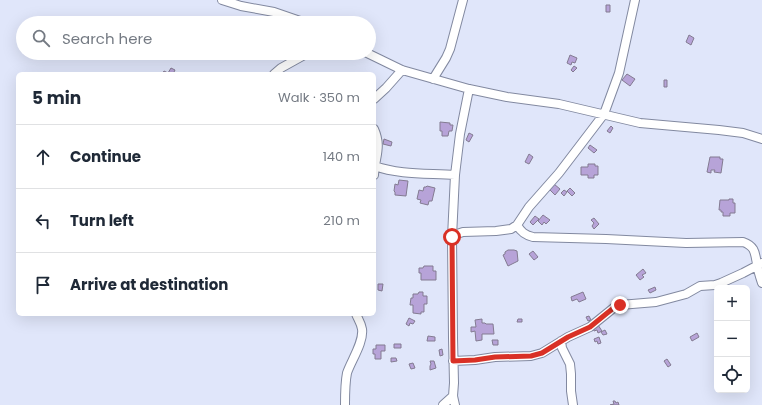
<!DOCTYPE html>
<meta charset="utf-8">
<style>
body{margin:0;font-family:Poppins,sans-serif;background:#f6f6f7;color:#1f2937}
.controls{position:absolute;right:12px;bottom:12px;display:grid;overflow:hidden;border-radius:6px;box-shadow:0 4px 16px #0002}
.controls button{width:36px;height:36px;display:grid;place-items:center;padding:0;border:0;border-bottom:1px solid #e0e1e3;background:#fff;color:#1f2937;font:20px sans-serif}
.stop{position:absolute;width:12px;height:12px;margin:-9px;border:3px solid #d93025;border-radius:50%;background:#fff}
.stop.end{background:#d93025;border-color:#fff;box-shadow:0 1px 4px #0008}
.list{margin:0;padding:0;list-style:none}
h2{display:flex;justify-content:space-between;align-items:center;height:52px;margin:0;padding:0 16px;font-size:17px}
h2 small{font-size:13px;font-weight:400;color:#747a83}
.list li{display:grid;grid-template-columns:26px 1fr auto;gap:12px;align-items:center;box-sizing:border-box;height:64px;padding:0 16px;border-top:1px solid #e0e1e3}
.list b{display:block;font-size:15px;white-space:nowrap}
.list em{font-size:13px;font-style:normal;color:#747a83}
.icon{flex:none;width:22px;height:22px;fill:none;stroke:currentColor;stroke-width:2;stroke-linecap:round;stroke-linejoin:round}
.map{position:relative;flex:none;width:762px;height:405px;overflow:hidden}
.search{position:absolute;background:#fff;box-shadow:0 4px 16px #0002;left:16px;top:16px;width:360px;height:44px;display:flex;align-items:center;gap:10px;box-sizing:border-box;padding:0 14px;border-radius:22px;color:#747a83;font-size:15px}
.panel{position:absolute;background:#fff;box-shadow:0 4px 16px #0002;left:16px;top:72px;width:360px;height:244px;border-radius:6px}
.map>svg:first-child{display:block}
.building{fill:#b7a3d8;stroke:#837b91}
.lines{fill:none;stroke-linecap:round;stroke-linejoin:round}
.minor-casing{stroke:#8289a0;stroke-width:10}
.minor{stroke:#fff;stroke-width:8}
.route{stroke:#d93025;stroke-width:5}
</style>
<div class="map">
<svg width="762" height="405" viewBox="0 0 762 405">
<rect width="100%" height="100%" fill="#e0e6fa"/>
<path class="building" d="M 606,5 L 610,5 L 610,12 L 606,12 Z
M 689,35 L 694,38 L 691,45 L 686,42 Z
M 570,55 L 577,58 L 575,63 L 572,62 L 571,65 L 567,63 Z
M 574,66 L 577,68 L 573,72 L 571,70 Z
M 171,68 L 175,70 L 173,74 L 162,74 L 164,71 L 168,73 Z
M 627,74 L 635,79 L 630,86 L 622,80 Z
M 664,80 L 667,80 L 667,87 L 664,87 Z
M 440,122 L 450,123 L 450,125 L 453,125 L 452,131 L 449,131 L 448,136 L 442,136 L 442,131 L 440,131 Z
M 611,126 L 613,128 L 610,133 L 607,131 Z
M 469,133 L 473,135 L 469,142 L 466,140 Z
M 384,139 L 392,142 L 391,146 L 383,144 Z
M 590,145 L 597,150 L 594,153 L 588,148 Z
M 529,154 L 533,157 L 529,164 L 525,162 Z
M 710,157 L 720,157 L 720,159 L 723,159 L 721,173 L 714,172 L 715,170 L 711,170 L 711,173 L 707,172 Z
M 588,164 L 595,164 L 595,166 L 598,166 L 598,175 L 594,175 L 594,178 L 588,178 L 588,175 L 581,175 L 581,167 L 588,167 Z
M 399,180 L 408,181 L 406,196 L 395,195 L 395,192 L 394,191 L 395,184 L 398,185 Z
M 554,184 L 560,189 L 555,195 L 549,189 Z
M 427,186 L 435,188 L 432,201 L 429,201 L 428,205 L 420,203 L 421,200 L 417,199 L 419,190 L 423,191 L 424,187 L 426,187 Z
M 570,188 L 575,193 L 572,196 L 567,191 Z
M 564,190 L 567,192 L 564,196 L 561,193 Z
M 729,199 L 733,199 L 733,203 L 735,203 L 735,213 L 730,213 L 730,216 L 723,216 L 723,212 L 721,212 L 721,210 L 719,210 L 720,200 L 729,200 Z
M 543,215 L 550,220 L 546,224 L 544,222 L 542,225 L 538,221 Z
M 535,216 L 539,219 L 533,225 L 530,222 Z
M 594,218 L 599,224 L 594,229 L 592,226 L 594,223 L 591,220 Z
M 508,250 L 514,250 L 517,251 L 518,261 L 508,266 L 503,255 L 505,254 L 505,252 Z
M 533,251 L 538,257 L 534,260 L 529,254 Z
M 424,266 L 433,266 L 433,271 L 436,271 L 436,280 L 421,280 L 421,273 L 419,273 L 419,268 L 423,268 Z
M 643,269 L 646,273 L 642,275 L 644,277 L 640,280 L 636,275 Z
M 378,284 L 383,284 L 382,291 L 378,290 Z
M 655,287 L 656,290 L 650,293 L 648,290 Z
M 419,292 L 423,292 L 423,296 L 427,296 L 427,304 L 424,304 L 424,312 L 421,312 L 421,314 L 413,313 L 413,305 L 410,305 L 411,298 L 413,298 L 413,294 L 418,294 Z
M 583,292 L 586,299 L 579,302 L 577,299 L 572,301 L 571,297 Z
M 589,316 L 591,320 L 588,321 L 586,317 Z
M 409,318 L 415,321 L 413,324 L 410,323 L 409,326 L 406,324 Z
M 482,319 L 482,323 L 485,323 L 486,324 L 493,324 L 494,334 L 482,334 L 482,340 L 476,341 L 475,331 L 471,332 L 471,327 L 476,327 L 475,320 Z
M 518,319 L 522,319 L 522,322 L 517,322 Z
M 598,325 L 602,331 L 598,333 L 597,330 L 594,331 L 593,328 Z
M 605,330 L 607,334 L 603,335 L 601,332 Z
M 697,333 L 699,337 L 692,341 L 690,337 Z
M 428,336 L 435,337 L 435,341 L 427,341 Z
M 599,337 L 601,343 L 598,344 L 597,341 L 595,342 L 594,339 Z
M 492,340 L 498,340 L 498,345 L 493,345 Z
M 394,344 L 401,344 L 401,348 L 394,348 Z
M 376,345 L 385,345 L 385,351 L 381,351 L 381,359 L 375,359 L 375,354 L 373,354 L 373,349 L 376,349 Z
M 442,349 L 443,355 L 440,356 L 439,350 Z
M 391,358 L 396,358 L 397,361 L 391,362 Z
M 667,359 L 671,365 L 668,367 L 664,361 Z
M 430,361 L 434,361 L 436,368 L 430,370 L 430,366 L 431,364 Z
M 413,363 L 415,368 L 411,369 L 409,364 Z
M 613,401 L 615,401 L 616,403 L 618,402 L 619,405 L 610,405 L 614,404 Z"/>
<g class="lines">
<g class="minor-casing">
<path id="minor" d="M 222,0 L 241,6 L 274,12 L 306,23
M 367,53 L 402,70 L 469,89 L 507,97 L 559,104 L 640,123 L 719,130 L 743,133 L 762,139
M 274,74 L 281,68 L 308,53
M 433,79 L 446,58 L 450,49 L 463,0
M 374,99 L 386,88 L 402,70
M 374,129 C 382,147 375,156 374,175
M 374,164 L 375,166 C 399,175 429,173 455,175
M 517,225 C 521,232 525,235 533,237 L 606,239 L 686,243 L 743,242 C 755,246 755,253 757,264 C 758,271 760,277 762,283
M 452,237 L 457,234 L 463,232 L 496,231 L 511,229 L 517,225 L 529,207 L 559,173 L 604,114 L 619,73 L 635,0
M 561,341 L 562,348 L 570,364 L 571,374 L 571,391 L 573,405
M 453,361 L 475,360 L 495,357 L 531,356 L 542,353 L 568,337 L 590,327 L 616,306 L 620,305 L 656,302 L 686,294 L 700,286 L 715,285 L 721,283 L 743,273 L 762,263
M 345,405 C 345,395 345,383 347,373 C 351,361 364,342 362,329 C 361,323 358,319 356,314
M 443,405 L 453,396
M 455,405 L 453,396 L 454,383 L 453,338 L 452,237 L 455,175 L 460,134 L 469,89"/>
</g>
<use href="#minor" class="minor"/>
</g>
<g class="lines">
<path class="route" d="M 452,237 L 453,361 L 475,360 L 495,357 L 531,356 L 542,353 L 568,337 L 590,327 L 606,314 L 616,306 L 620,305"/>
</g>
</svg>
<div class="controls">
<button>+</button>
<button>−</button>
<button><svg class="icon" aria-label="locate" viewBox="0 0 24 24"><circle cx="12" cy="12" r="6"/><path d="M12 2v4M12 18v4M2 12h4M18 12h4"/></svg></button>
</div>
<div class="stop" style="left:452px;top:237px"></div>
<div class="stop end" style="left:620px;top:305px"></div>
<div class="search"><svg class="icon" aria-label="search" viewBox="0 0 24 24"><circle cx="10" cy="10" r="6"/><path d="M15 15l6 6"/></svg>Search here</div>
<section class="panel">
<h2>5 min<small>Walk · 350 m</small></h2>
<ul class="list">
<li><svg class="icon" aria-label="ahead" viewBox="0 0 24 24"><path d="M12 20V5M6 11l6-6 6 6"/></svg><div><b>Continue</b></div><em>140 m</em></li>
<li><svg class="icon" aria-label="left" viewBox="0 0 24 24"><path d="M17 20v-9H6M10 6l-5 5 5 5"/></svg><div><b>Turn left</b></div><em>210 m</em></li>
<li><svg class="icon" aria-label="arrive" viewBox="0 0 24 24"><path d="M6 21V4h12l-3 4 3 4H6"/></svg><div><b>Arrive at destination</b></div></li>
</ul>
</section>
</div>
